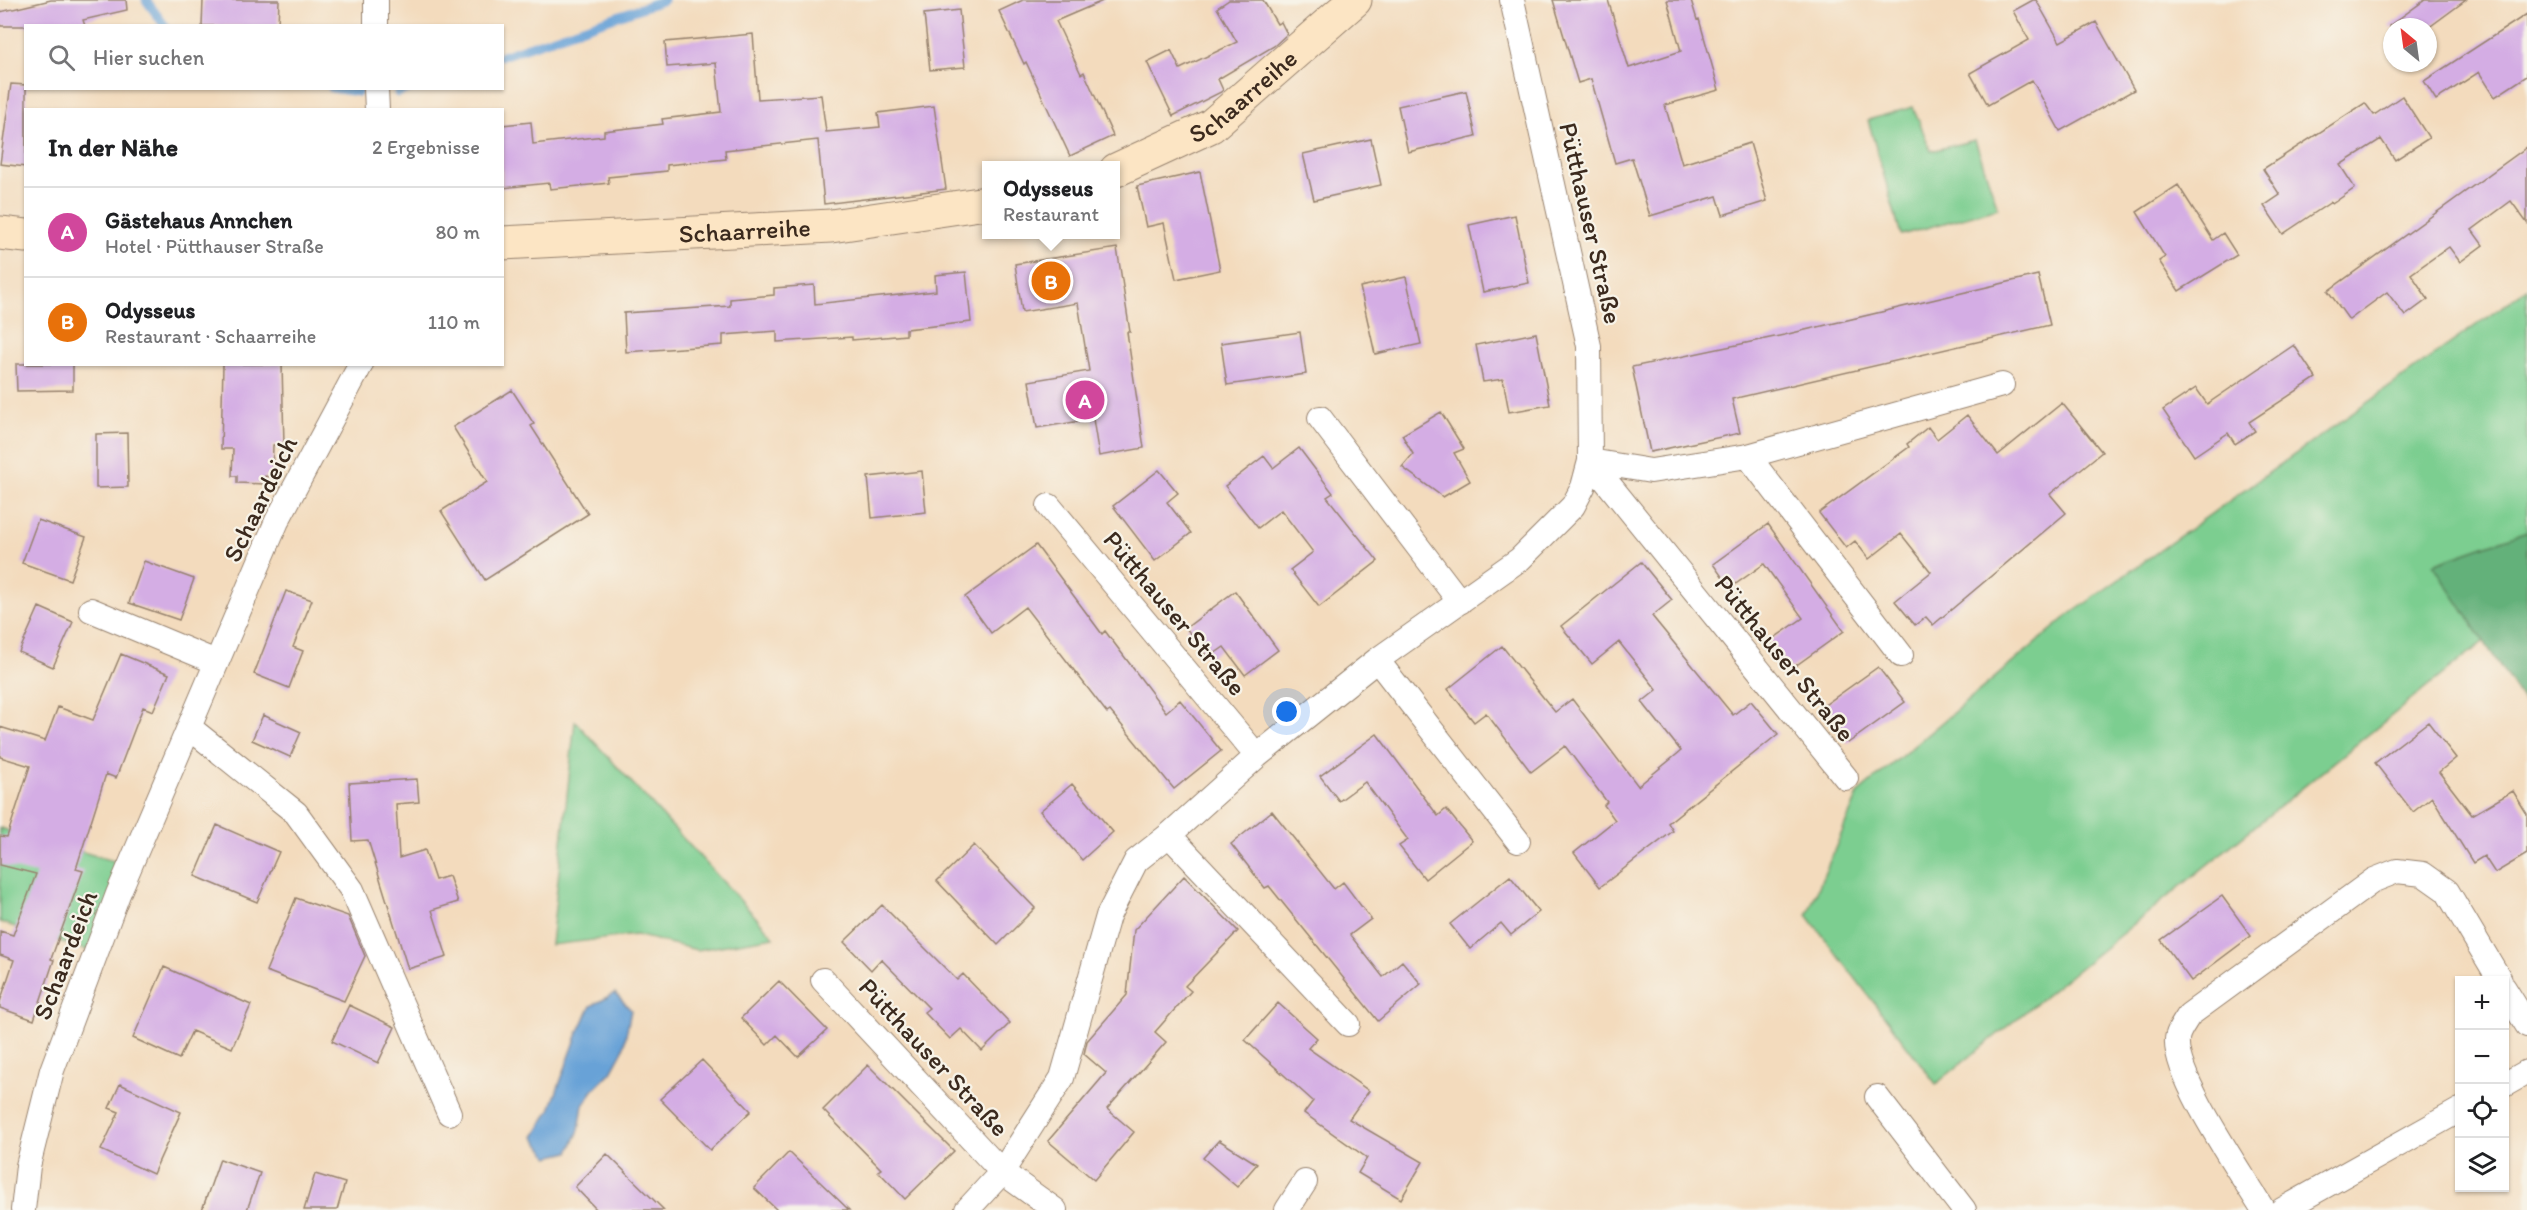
<!DOCTYPE html>
<html lang="de">
<meta charset="utf-8">
<style>
body{margin:0;font-family:Itim,sans-serif;background:#f6f6f6;color:#202124}
.controls{position:absolute;right:18px;bottom:18px;display:grid;overflow:hidden;border-radius:0px;box-shadow:0 2px 4px #0004}
.controls button{width:54px;height:54px;display:grid;place-items:center;padding:0;border:0;border-bottom:2px solid #e0e0e0;background:#fff;color:#202124;font:30px sans-serif}
.compass{position:absolute;left:2383px;top:18px;width:54px;height:54px;border-radius:50%;background:#fff;box-shadow:0 2px 4px #0004;rotate:331deg}
.you{position:absolute;left:1287px;top:712px;width:21px;height:21px;margin:-15px;border:4px solid #fff;border-radius:50%;background:#1a73e8;box-shadow:0 0 0 9px #1a73e833}
.badge{display:grid;place-items:center;width:39px;height:39px;border-radius:50%;background:#db2777;color:#fff;font-size:20px;font-weight:700}
.pin{position:absolute;translate:-50% -50%;border:3px solid #fff;box-shadow:0 2px 6px #0006}
.popup{position:absolute;left:982px;top:161px;width:138px;height:78px;box-sizing:border-box;display:grid;place-content:center;border-radius:0px;background:#fff;filter:drop-shadow(0 2px 4px #0005);font-size:20px;white-space:nowrap;color:#757577}
.popup b{font-size:22px;color:#202124}
.popup::after{content:'';position:absolute;left:50%;top:100%;margin-left:-12px;border:12px solid transparent;border-top-color:#fff}
.list{margin:0;padding:0;list-style:none}
h2{display:flex;justify-content:space-between;align-items:center;height:78px;margin:0;padding:0 24px;font-size:26px}
h2 small{font-size:20px;font-weight:400;color:#757577}
.list li{display:grid;grid-template-columns:39px 1fr auto;gap:18px;align-items:center;box-sizing:border-box;height:90px;padding:0 24px;border-top:2px solid #e0e0e0}
.list b{display:block;font-size:22px;white-space:nowrap}
.list p{margin:0;font-size:20px;white-space:nowrap;color:#757577}
.list em{font-size:20px;font-style:normal;color:#757577}
.icon{flex:none;width:33px;height:33px;fill:none;stroke:currentColor;stroke-width:2;stroke-linecap:round;stroke-linejoin:round}
.map{position:relative;flex:none;width:2527px;height:1210px;overflow:hidden}
.search{position:absolute;background:#fff;box-shadow:0 2px 4px #0004;left:24px;top:24px;width:480px;height:66px;display:flex;align-items:center;gap:15px;box-sizing:border-box;padding:0 21px;border-radius:0px;color:#757577;font-size:22px}
.panel{position:absolute;background:#fff;box-shadow:0 2px 4px #0004;left:24px;top:108px;width:480px;height:258px;border-radius:0px}
.map>svg:first-child{display:block}
.green{fill:#7bce90;stroke:#5b7c57;stroke-width:1.5}
.forest{fill:#64b17a;stroke:#506e4c;stroke-width:1.5}
.water{fill:#67a2d7;stroke:#51667a;stroke-width:1.5}
.lines{fill:none;stroke-linecap:round;stroke-linejoin:round}
.stream{stroke:#67a2d7;stroke-width:9}
.building{fill:#d4ade4}
.street-casing{stroke:#97826e;stroke-width:26}
.secondary-casing{stroke:#97826e;stroke-width:35}
.street{stroke:#fff;stroke-width:24}
.secondary{stroke:#fce5c4;stroke-width:33}
.labels{text-anchor:middle;dominant-baseline:central;stroke-width:4.5;stroke-linejoin:round;paint-order:stroke}
.street-label{font-size:26px;fill:#3b2a1e;stroke:#f7f3e8}
</style>
<div class="map">
<svg width="2527" height="1210" viewBox="0 0 2527 1210">
<rect width="100%" height="100%" fill="#f7f3e8"/>
<filter id="ink" filterUnits="userSpaceOnUse"><feTurbulence type="fractalNoise" baseFrequency=".0167" numOctaves="2"/><feDisplacementMap in="SourceGraphic" scale="12" xChannelSelector="R" yChannelSelector="G"/><feConvolveMatrix kernelMatrix="1 2 1 2 8 2 1 2 1" color-interpolation-filters="sRGB"/></filter>
<filter id="wash" filterUnits="userSpaceOnUse"><feTurbulence type="fractalNoise" baseFrequency=".008" numOctaves="4" result="noise"/><feDisplacementMap in="SourceGraphic" scale="24" xChannelSelector="R" yChannelSelector="G"/><feGaussianBlur stdDeviation="1.35" result="paint"/><feColorMatrix in="noise" values="0 0 0 0 0 0 0 0 0 0 0 0 0 0 0 0 0 1.4 0 .05"/><feComposite in="paint" operator="in"/></filter>
<g filter="url(#wash)">
<rect width="100%" height="100%" fill="#f3dbbd"/>
<path class="green" d="M 1913,107 L 1931,151 L 1975,140 L 1998,208 L 1901,235 L 1868,120 Z
M 2527,289 L 2527,531 L 2434,564 L 2484,641 L 1936,1084 L 1807,915 L 1859,792 L 2069,615 Z
M 575,721 L 774,937 L 697,950 L 636,935 L 551,945 Z
M 0,828 L 131,866 L 96,953 L 0,922 Z"/>
<path class="forest" d="M 2527,531 L 2527,707 L 2433,564 Z"/>
<path class="water" d="M 615,993 L 631,1010 L 623,1050 L 611,1072 L 594,1089 L 583,1105 L 579,1130 L 569,1152 L 549,1157 L 534,1137 L 550,1110 L 578,1033 L 591,1006 Z"/>
<g class="lines">
<path class="stream" d="M 146,0 L 165,26
M 502,56 L 664,0
M 332,88 L 358,92
M 398,93 L 410,88"/>
</g>
<g id="blocks">
<path class="building" d="M 51,0 L 126,0 L 127,10 L 83,20 L 85,26 L 0,26 L 0,12 Z
M 203,0 L 279,0 L 278,26 L 202,26 Z
M 1023,0 L 1105,0 L 1056,21 L 1081,74 L 1084,72 L 1113,136 L 1070,156 L 1026,62 L 1024,64 L 999,11 Z
M 1229,0 L 1263,0 L 1277,24 L 1281,22 L 1287,34 L 1274,46 L 1218,79 L 1223,90 L 1221,92 L 1173,116 L 1147,62 L 1171,50 L 1180,69 L 1237,42 L 1217,8 Z
M 1553,0 L 1608,0 L 1629,68 L 1681,51 L 1667,0 L 1691,0 L 1697,20 L 1699,19 L 1719,90 L 1665,105 L 1682,164 L 1750,143 L 1767,201 L 1723,215 L 1717,196 L 1650,216 L 1632,158 L 1615,163 L 1591,79 L 1578,83 Z
M 2033,0 L 2036,0 L 2060,42 L 2096,22 L 2134,90 L 2060,131 L 2032,80 L 1988,105 L 1970,73 L 2029,40 L 2013,11 Z
M 2425,0 L 2466,0 L 2428,28 L 2392,27 L 2392,30 L 2389,26 Z
M 959,10 L 965,67 L 930,70 L 924,14 Z
M 2527,14 L 2527,76 L 2495,97 L 2479,72 L 2436,100 L 2424,81 Z
M 753,34 L 758,99 L 821,95 L 826,132 L 880,127 L 878,113 L 934,106 L 946,189 L 824,204 L 818,140 L 725,150 L 726,159 L 667,165 L 667,171 L 608,177 L 609,183 L 550,189 L 549,183 L 502,188 L 502,125 L 531,122 L 533,144 L 604,136 L 604,131 L 663,124 L 662,119 L 721,112 L 716,63 L 667,67 L 665,42 Z
M 11,84 L 26,85 L 26,167 L 0,164 Z
M 1466,91 L 1476,136 L 1408,152 L 1398,106 Z
M 2402,96 L 2429,138 L 2395,160 L 2381,139 L 2340,165 L 2355,188 L 2332,204 L 2331,202 L 2283,234 L 2264,206 L 2280,195 L 2263,169 L 2365,103 L 2374,115 Z
M 1371,139 L 1381,185 L 1314,200 L 1303,154 Z
M 2527,147 L 2527,223 L 2511,201 L 2472,230 L 2483,245 L 2460,262 L 2449,247 L 2411,274 L 2428,299 L 2405,316 L 2387,292 L 2349,320 L 2328,291 Z
M 1200,172 L 1220,270 L 1176,279 L 1164,223 L 1146,227 L 1137,186 Z
M 2178,185 L 2213,240 L 2223,233 L 2237,255 L 2179,291 L 2159,261 L 2165,257 L 2137,212 Z
M 1515,215 L 1529,283 L 1483,292 L 1469,225 Z
M 1117,248 L 1130,332 L 1127,332 L 1144,448 L 1099,456 L 1093,419 L 1037,428 L 1029,381 L 1089,371 L 1078,303 L 1022,312 L 1015,264 Z
M 966,272 L 971,322 L 906,329 L 906,335 L 852,340 L 852,337 L 777,342 L 777,331 L 723,335 L 723,345 L 626,352 L 624,313 L 730,306 L 730,299 L 774,295 L 774,288 L 814,285 L 815,304 L 936,291 L 935,275 Z
M 2038,275 L 2050,325 L 1732,399 L 1740,433 L 1650,452 L 1632,367 L 1784,335 Z
M 1406,277 L 1421,344 L 1375,354 L 1360,287 Z
M 1300,332 L 1306,374 L 1227,385 L 1221,343 Z
M 1536,333 L 1550,405 L 1509,412 L 1503,379 L 1483,382 L 1476,345 Z
M 2294,345 L 2316,378 L 2249,422 L 2255,431 L 2235,444 L 2228,433 L 2194,456 L 2163,410 L 2196,388 L 2207,404 Z
M 16,364 L 73,364 L 73,390 L 17,391 Z
M 223,364 L 282,364 L 284,445 L 273,445 L 272,477 L 265,476 L 265,484 L 237,483 L 237,476 L 232,476 L 233,449 L 221,449 Z
M 512,390 L 534,424 L 531,426 L 588,514 L 485,580 L 441,511 L 487,482 L 453,427 Z
M 2062,403 L 2102,452 L 2050,494 L 2066,513 L 1933,625 L 1926,617 L 1915,625 L 1895,601 L 1931,572 L 1901,534 L 1869,559 L 1855,541 L 1846,548 L 1819,513 L 1909,447 L 1907,444 L 1928,427 L 1937,439 L 1967,415 L 1998,455 Z
M 1441,412 L 1464,449 L 1454,453 L 1470,481 L 1443,497 L 1402,467 L 1413,454 L 1402,435 Z
M 127,433 L 128,487 L 96,488 L 96,434 Z
M 1299,448 L 1333,493 L 1327,497 L 1378,561 L 1319,607 L 1290,570 L 1313,552 L 1281,510 L 1258,528 L 1225,486 L 1264,456 L 1273,468 Z
M 1159,470 L 1178,493 L 1167,502 L 1191,533 L 1155,561 L 1113,506 Z
M 922,471 L 926,512 L 872,518 L 868,477 Z
M 38,520 L 86,537 L 70,580 L 22,563 Z
M 1768,524 L 1844,631 L 1791,669 L 1770,641 L 1803,618 L 1764,564 L 1730,588 L 1713,564 Z
M 1036,545 L 1102,634 L 1105,631 L 1166,712 L 1180,700 L 1221,751 L 1174,789 L 1110,711 L 1107,713 L 1025,607 L 991,633 L 965,597 Z
M 144,561 L 194,579 L 179,620 L 129,603 Z
M 1641,562 L 1672,600 L 1652,616 L 1733,715 L 1751,701 L 1778,734 L 1668,823 L 1673,831 L 1600,887 L 1574,853 L 1615,820 L 1604,805 L 1607,802 L 1565,746 L 1531,772 L 1486,713 L 1474,722 L 1448,689 L 1502,646 L 1555,712 L 1572,699 L 1638,786 L 1681,751 L 1642,702 L 1657,690 L 1619,642 L 1592,664 L 1561,626 Z
M 286,591 L 312,600 L 293,647 L 303,651 L 289,688 L 254,674 Z
M 1235,591 L 1278,650 L 1245,675 L 1224,647 L 1208,658 L 1186,628 Z
M 39,607 L 73,622 L 53,667 L 19,652 Z
M 121,654 L 169,674 L 153,711 L 143,707 L 116,778 L 106,774 L 76,869 L 83,871 L 51,959 L 54,960 L 34,1020 L 0,1008 L 0,1002 L 14,960 L 0,955 L 0,931 L 13,935 L 36,874 L 0,865 L 0,836 L 7,837 L 30,766 L 0,757 L 0,727 L 45,741 L 58,707 L 93,720 Z
M 1878,667 L 1905,702 L 1848,743 L 1822,707 Z
M 263,715 L 301,732 L 290,757 L 252,740 Z
M 2428,722 L 2456,758 L 2439,772 L 2472,815 L 2513,791 L 2527,814 L 2527,854 L 2495,873 L 2484,856 L 2473,863 L 2432,797 L 2413,812 L 2375,763 Z
M 1377,734 L 1438,816 L 1446,809 L 1472,841 L 1425,879 L 1399,846 L 1408,840 L 1365,782 L 1339,801 L 1320,776 Z
M 417,779 L 419,802 L 396,804 L 399,858 L 425,850 L 435,880 L 449,876 L 458,902 L 432,910 L 447,957 L 408,969 L 368,840 L 352,841 L 349,783 Z
M 1072,784 L 1113,832 L 1082,860 L 1040,811 Z
M 1272,811 L 1334,889 L 1343,882 L 1371,919 L 1350,935 L 1383,977 L 1402,961 L 1421,984 L 1378,1021 L 1269,886 L 1265,888 L 1231,844 Z
M 217,825 L 279,852 L 257,902 L 195,876 Z
M 974,845 L 1035,908 L 998,945 L 937,881 Z
M 1184,876 L 1238,931 L 1185,986 L 1191,991 L 1155,1032 L 1166,1042 L 1107,1109 L 1134,1132 L 1094,1180 L 1048,1141 L 1106,1073 L 1084,1054 L 1087,1041 L 1127,995 L 1134,930 Z
M 1510,876 L 1539,912 L 1511,935 L 1501,923 L 1470,949 L 1450,924 Z
M 2222,896 L 2251,936 L 2191,981 L 2161,940 Z
M 296,898 L 348,916 L 365,956 L 344,1001 L 266,971 Z
M 882,905 L 957,980 L 963,974 L 1010,1023 L 982,1051 L 961,1029 L 950,1039 L 924,1012 L 929,1008 L 881,959 L 871,970 L 844,942 Z
M 164,967 L 251,1005 L 232,1048 L 192,1031 L 179,1059 L 133,1038 Z
M 779,981 L 827,1030 L 798,1057 L 777,1035 L 767,1045 L 741,1018 Z
M 1278,1003 L 1317,1038 L 1308,1048 L 1369,1091 L 1349,1119 L 1423,1162 L 1401,1199 L 1358,1173 L 1367,1158 L 1304,1113 L 1313,1101 L 1245,1040 Z
M 349,1005 L 395,1027 L 378,1063 L 332,1041 Z
M 702,1060 L 751,1111 L 710,1150 L 660,1099 Z
M 868,1065 L 954,1151 L 905,1199 L 878,1171 L 881,1169 L 823,1110 Z
M 120,1084 L 181,1112 L 153,1174 L 101,1150 L 119,1112 L 109,1108 Z
M 1219,1140 L 1257,1164 L 1237,1187 L 1203,1158 Z
M 789,1152 L 849,1210 L 777,1210 L 754,1188 Z
M 607,1154 L 664,1210 L 597,1210 L 575,1187 Z
M 220,1159 L 260,1173 L 247,1210 L 202,1210 Z
M 315,1174 L 345,1183 L 337,1210 L 304,1210 Z"/>
</g>
</g>
<g filter="url(#ink)">
<use href="#blocks" fill-opacity="0" stroke="#97826e" stroke-width="1.5"/>
<g class="lines">
<g class="street-casing">
<path id="street" d="M 376,0 L 376,26
M 376,88 L 377,110
M 1320,418 L 1460,602
M 1748,456 L 1901,655
M 1590,461 L 1651,471 L 1748,456 L 2002,385
M 1590,461 L 1846,778
M 1049,506 L 1257,756
M 91,610 L 216,662
M 1377,660 L 1518,841
M 190,728 L 296,813 L 352,890 L 449,1113
M 1169,835 L 1348,1024
M 823,980 L 1002,1172 L 1055,1210
M 2504,988 L 2527,1025
M 2504,1085 L 2527,1072
M 1877,1097 L 1964,1210
M 23,1210 L 28,1166 L 52,1070 L 118,894 L 277,521 L 361,364
M 967,1210 L 1002,1172 L 1062,1078 L 1108,916 L 1136,861 L 1169,835 L 1257,756 L 1377,660 L 1520,559 L 1573,506 L 1583,487 L 1590,461 L 1589,346 L 1512,0
M 1287,1210 L 1305,1182
M 2263,1210 C 2242,1174 2174,1077 2177,1040 C 2177,1032 2185,1022 2189,1015 L 2374,880 L 2397,871 L 2423,874 L 2447,891 L 2500,980
M 2282,1210 L 2460,1110"/>
</g>
<g class="secondary-casing">
<g id="secondary">
<path id="s1" d="M 1116,170 L 1211,126 L 1355,0"/>
<path d="M 0,233 L 26,236"/>
<path id="s2" d="M 502,243 L 831,226 L 986,203"/>
</g>
</g>
<use href="#street" class="street"/>
<use href="#secondary" class="secondary"/>
</g>
</g>
<g class="labels">
<g class="street-label">
<text stroke="none"><textPath href="#s1" startOffset="148">Schaarreihe</textPath></text>
<text transform="translate(1591 223) rotate(77)">Pütthauser Straße</text>
<text stroke="none"><textPath href="#s2" startOffset="243">Schaarreihe</textPath></text>
<text transform="translate(260 499) rotate(-64)">Schaardeich</text>
<text transform="translate(1175 613) rotate(50)">Pütthauser Straße</text>
<text transform="translate(1785 658) rotate(51)">Pütthauser Straße</text>
<text transform="translate(65 955) rotate(-69)">Schaardeich</text>
<text transform="translate(934 1057) rotate(47)">Pütthauser Straße</text>
</g>
</g>
</svg>
<div class="controls">
<button>+</button>
<button>−</button>
<button><svg class="icon" aria-label="locate" viewBox="0 0 24 24"><circle cx="12" cy="12" r="6"/><path d="M12 2v4M12 18v4M2 12h4M18 12h4"/></svg></button>
<button><svg class="icon" aria-label="layers" viewBox="0 0 24 24"><path d="M12 4l9 5-9 5-9-5zM3 14l9 5 9-5"/></svg></button>
</div>
<svg class="compass" viewBox="-18 -18 36 36"><path d="M0-13l5 13h-10z" fill="#e53935"/><path d="M0 13l5-13h-10z" fill="#757577"/></svg>
<div class="you"></div>
<div class="pin badge" style="left:1085px;top:400px;background:#d1479c">A</div>
<div class="pin badge" style="left:1051px;top:281px;background:#e8710a">B</div>
<div class="popup"><b>Odysseus</b>Restaurant</div>
<div class="search"><svg class="icon" aria-label="search" viewBox="0 0 24 24"><circle cx="10" cy="10" r="6"/><path d="M15 15l6 6"/></svg>Hier suchen</div>
<section class="panel">
<h2>In der Nähe<small>2 Ergebnisse</small></h2>
<ul class="list">
<li><span class="badge" style="background:#d1479c">A</span><div><b>Gästehaus Annchen</b><p>Hotel · Pütthauser Straße</p></div><em>80 m</em></li>
<li><span class="badge" style="background:#e8710a">B</span><div><b>Odysseus</b><p>Restaurant · Schaarreihe</p></div><em>110 m</em></li>
</ul>
</section>
</div>
